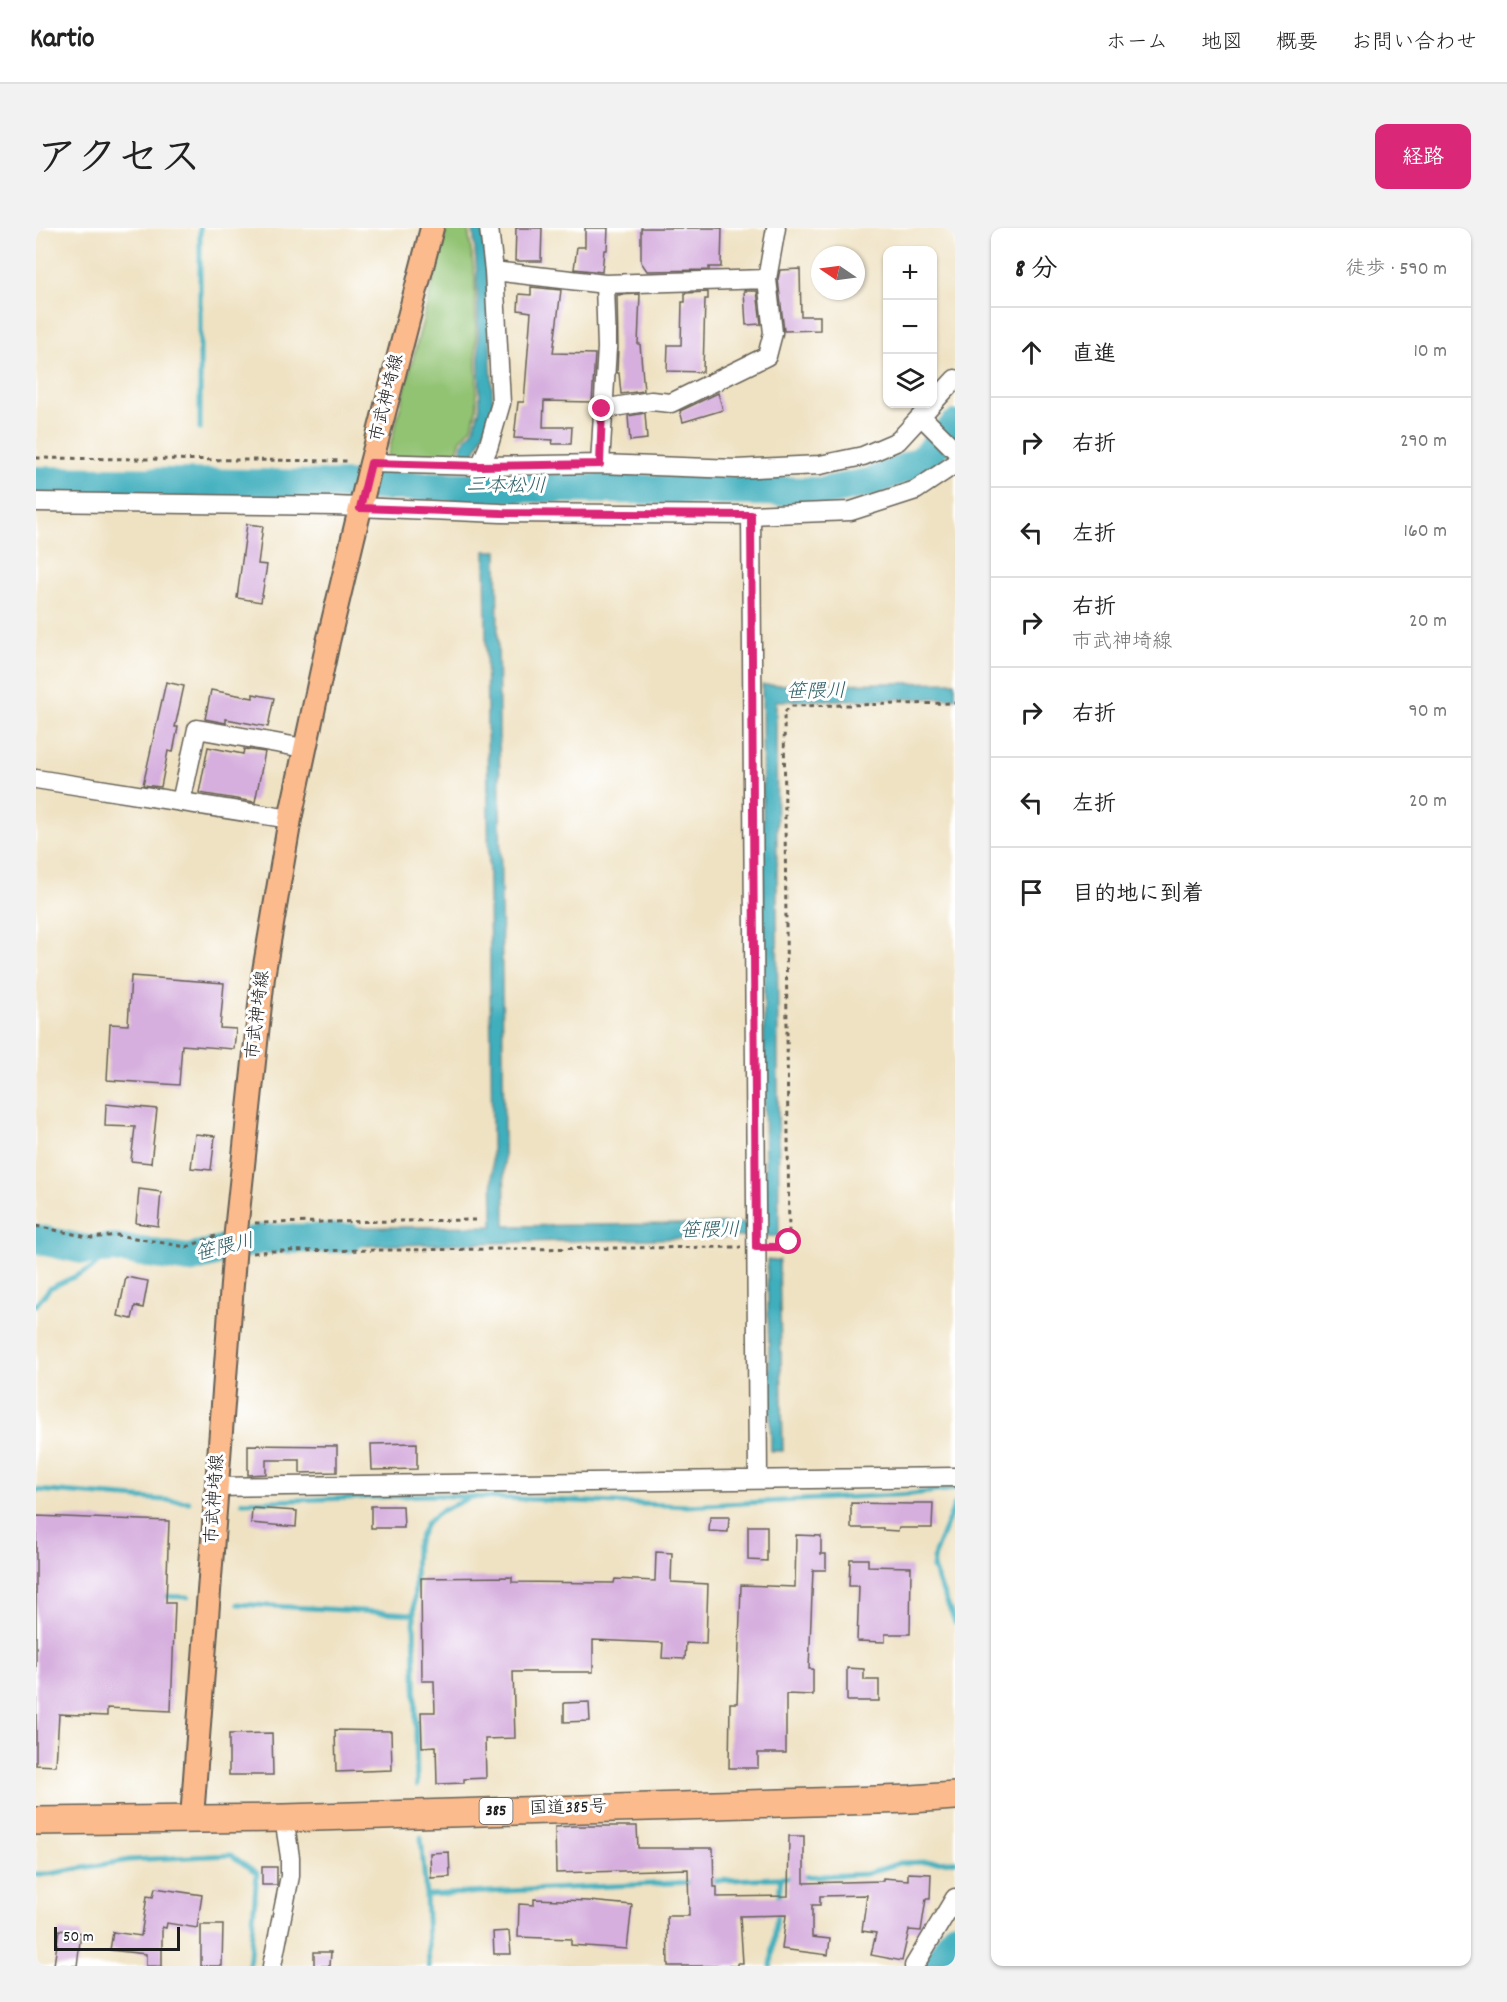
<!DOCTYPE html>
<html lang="ja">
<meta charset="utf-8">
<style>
body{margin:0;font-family:Dekko,"Klee One",sans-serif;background:#f2f2f2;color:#222}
.controls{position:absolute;right:18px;top:18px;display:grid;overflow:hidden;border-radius:12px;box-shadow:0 2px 4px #0004}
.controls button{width:54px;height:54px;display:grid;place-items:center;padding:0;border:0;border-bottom:2px solid #e0e0e0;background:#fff;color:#222;font:30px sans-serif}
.compass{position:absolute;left:775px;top:18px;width:54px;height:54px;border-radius:50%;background:#fff;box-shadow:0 2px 4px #0004;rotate:283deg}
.scale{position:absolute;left:18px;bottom:15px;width:126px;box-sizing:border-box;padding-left:6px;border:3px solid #1c1c1c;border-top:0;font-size:16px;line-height:21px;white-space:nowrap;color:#1c1c1c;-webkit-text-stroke:4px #fff;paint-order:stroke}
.stop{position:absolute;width:18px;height:18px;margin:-14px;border:4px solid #db2777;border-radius:50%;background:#fff}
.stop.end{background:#db2777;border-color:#fff;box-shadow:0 2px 6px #0008}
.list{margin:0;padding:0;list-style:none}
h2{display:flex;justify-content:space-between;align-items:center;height:78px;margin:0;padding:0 24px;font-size:26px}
h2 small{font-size:20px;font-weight:400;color:#767676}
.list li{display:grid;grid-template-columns:39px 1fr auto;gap:18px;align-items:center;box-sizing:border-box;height:90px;padding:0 24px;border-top:2px solid #e0e0e0}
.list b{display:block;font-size:22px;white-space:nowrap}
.list p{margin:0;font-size:20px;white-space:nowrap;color:#767676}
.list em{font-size:20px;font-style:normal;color:#767676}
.icon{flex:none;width:33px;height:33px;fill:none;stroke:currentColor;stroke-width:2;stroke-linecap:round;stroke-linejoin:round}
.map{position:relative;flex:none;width:919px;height:1738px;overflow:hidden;border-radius:12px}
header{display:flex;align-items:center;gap:36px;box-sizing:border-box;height:84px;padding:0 30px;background:#fff;border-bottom:2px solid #e0e0e0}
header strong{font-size:28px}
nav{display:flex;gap:33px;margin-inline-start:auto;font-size:21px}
.intro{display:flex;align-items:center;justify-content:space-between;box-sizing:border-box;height:144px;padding:0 36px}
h1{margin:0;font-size:42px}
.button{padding:15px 27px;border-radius:12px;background:#db2777;color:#fff;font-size:21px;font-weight:700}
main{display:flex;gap:36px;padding:0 36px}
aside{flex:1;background:#fff;border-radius:12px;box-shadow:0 2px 4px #0004}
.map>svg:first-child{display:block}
.green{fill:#92c373;stroke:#577048;stroke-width:1.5}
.water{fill:#40afbd;stroke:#2e666c;stroke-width:1.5}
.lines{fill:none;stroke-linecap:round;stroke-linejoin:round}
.stream{stroke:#40afbd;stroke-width:5}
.river{stroke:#40afbd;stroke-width:30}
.building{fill:#d6afde}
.minor-casing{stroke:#666156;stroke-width:21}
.major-casing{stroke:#666156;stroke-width:26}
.highway-casing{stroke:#666156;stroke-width:30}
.path{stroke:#666156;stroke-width:3;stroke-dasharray:4.5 4.5;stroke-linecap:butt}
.minor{stroke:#fff;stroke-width:18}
.major{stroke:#fbbb8d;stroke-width:22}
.highway{stroke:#fbbb8d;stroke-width:27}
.route{stroke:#db2777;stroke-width:8}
.labels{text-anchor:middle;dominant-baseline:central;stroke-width:6;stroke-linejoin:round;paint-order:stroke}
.shield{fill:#fff;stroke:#606060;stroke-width:1.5}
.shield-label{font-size:16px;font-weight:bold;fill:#1c1c1c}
.street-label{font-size:18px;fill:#1c1c1c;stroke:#fff}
.water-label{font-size:20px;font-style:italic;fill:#2c5e64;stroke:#fff}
</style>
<header>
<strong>Kartio</strong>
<nav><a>ホーム</a><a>地図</a><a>概要</a><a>お問い合わせ</a></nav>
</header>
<div class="intro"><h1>アクセス</h1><a class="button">経路</a></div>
<main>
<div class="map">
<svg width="919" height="1738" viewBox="0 0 919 1738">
<rect width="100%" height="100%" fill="#fff"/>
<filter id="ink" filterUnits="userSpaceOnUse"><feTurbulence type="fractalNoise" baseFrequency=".0167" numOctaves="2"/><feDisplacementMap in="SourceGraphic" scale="12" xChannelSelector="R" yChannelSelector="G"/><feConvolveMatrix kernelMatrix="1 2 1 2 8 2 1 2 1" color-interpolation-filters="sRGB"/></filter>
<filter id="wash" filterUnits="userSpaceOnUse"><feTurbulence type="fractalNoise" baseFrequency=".008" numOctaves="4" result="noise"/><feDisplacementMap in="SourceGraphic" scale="24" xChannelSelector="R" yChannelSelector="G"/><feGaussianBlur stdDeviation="1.35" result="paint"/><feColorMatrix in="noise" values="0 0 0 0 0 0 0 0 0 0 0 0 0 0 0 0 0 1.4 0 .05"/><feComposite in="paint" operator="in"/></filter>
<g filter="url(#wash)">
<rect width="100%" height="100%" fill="#efe2c3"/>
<path class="green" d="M 411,0 L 432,0 L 439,50 L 441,179 L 436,199 L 424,213 L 420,231 L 351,230 Z"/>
<path class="water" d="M 437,0 L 446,0 L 451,38 L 457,179 L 447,207 L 437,228 L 429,229 L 425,225 L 426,216 L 438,201 L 444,179 L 441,46 Z
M 449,323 L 461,323 L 469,998 L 729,995 L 726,457 L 919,454 L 919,470 L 740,473 L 743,1008 L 272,1019 L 271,1000 L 457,998 Z
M 731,1032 L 743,1032 L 747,1223 L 735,1223 Z"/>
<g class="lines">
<path class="stream" d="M 164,0 L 164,201
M 0,1077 L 14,1060 L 55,1041 L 78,1020
M 0,1262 L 153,1274
M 206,1274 L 394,1267 L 652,1278 L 876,1266 L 919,1261
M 919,1276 L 899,1325 L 897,1340 L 919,1394
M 125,1368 L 152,1369
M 202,1376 L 378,1386
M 381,1557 L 378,1386 L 380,1318 L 391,1294 L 407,1282 L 435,1269
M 385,1609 L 390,1667
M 0,1646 L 13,1646 L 93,1632 L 195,1627 L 221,1645 L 213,1738
M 671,1653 L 830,1646 L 863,1635 L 919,1633
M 393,1738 L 390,1667 L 658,1654
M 735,1738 L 745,1650"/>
<path class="river" d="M 0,253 L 786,264 L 836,254 L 885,233 L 919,197
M 0,1011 L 51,1022 L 78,1020 L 153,1031 L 225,1011 L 313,1010
M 901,1738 L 919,1708"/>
</g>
<g id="blocks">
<path class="building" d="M 480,0 L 506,0 L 505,33 L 479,33 Z
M 549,0 L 572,0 L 571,22 L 568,22 L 566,44 L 538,41 L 541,19 L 549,19 Z
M 605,0 L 686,0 L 685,39 L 673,39 L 673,42 L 611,43 L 605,34 Z
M 764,41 L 765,88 L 784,88 L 784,102 L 748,103 L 742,51 L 744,42 Z
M 495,59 L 525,62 L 517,125 L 559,126 L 556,174 L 508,173 L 507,199 L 536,199 L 535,216 L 516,216 L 517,212 L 478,210 L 482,174 L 488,174 L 495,84 L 482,82 L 483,66 L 495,67 Z
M 708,63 L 721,63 L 725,96 L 710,97 Z
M 672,64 L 672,71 L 669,71 L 667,144 L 631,143 L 632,117 L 645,117 L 646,74 L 649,74 L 649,65 Z
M 604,66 L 602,116 L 604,116 L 608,163 L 585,166 L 583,145 L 581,145 L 582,120 L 581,67 Z
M 682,165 L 687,182 L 647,194 L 644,183 Z
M 609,185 L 611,211 L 594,213 L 592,188 Z
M 211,296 L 227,298 L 222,336 L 231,337 L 225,374 L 201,370 Z
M 130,454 L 148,458 L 139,499 L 142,499 L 137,524 L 132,523 L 125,559 L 107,557 Z
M 175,462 L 217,470 L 217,466 L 238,470 L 232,499 L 190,491 L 190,495 L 169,491 Z
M 172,519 L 207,526 L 208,521 L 229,524 L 219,574 L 163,565 Z
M 95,748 L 188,755 L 184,800 L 200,801 L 198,821 L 146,817 L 143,857 L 71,852 L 74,796 L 92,797 Z
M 70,876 L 121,881 L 115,935 L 95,933 L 99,899 L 69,898 Z
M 159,906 L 179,908 L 175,942 L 155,940 Z
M 103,961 L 125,964 L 122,998 L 100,995 Z
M 90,1049 L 112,1053 L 107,1080 L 99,1078 L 96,1091 L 82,1088 Z
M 381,1215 L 381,1241 L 336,1242 L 335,1216 Z
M 212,1217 L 301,1218 L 301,1244 L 264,1245 L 264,1232 L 230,1232 L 230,1246 L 212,1247 Z
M 815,1275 L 877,1276 L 878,1275 L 897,1275 L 896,1300 L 863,1300 L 862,1303 L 847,1302 L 847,1300 L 815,1300 Z
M 335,1278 L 367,1278 L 368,1300 L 335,1300 Z
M 216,1280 L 261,1283 L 260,1299 L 215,1295 Z
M 0,1288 L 133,1293 L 130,1375 L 139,1375 L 135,1483 L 71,1480 L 71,1488 L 23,1486 L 20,1538 L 0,1537 Z
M 674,1289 L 693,1289 L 692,1304 L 673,1303 Z
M 712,1298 L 731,1298 L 731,1333 L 712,1332 Z
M 760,1307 L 785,1308 L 785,1326 L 790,1326 L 790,1342 L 777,1342 L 773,1441 L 777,1441 L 777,1467 L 750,1466 L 750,1525 L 722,1525 L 722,1540 L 693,1540 L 694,1475 L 701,1475 L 705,1357 L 759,1359 Z
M 620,1324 L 636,1325 L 635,1354 L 672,1356 L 670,1416 L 650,1415 L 649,1431 L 626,1430 L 627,1415 L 557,1412 L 557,1444 L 477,1444 L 479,1510 L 449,1511 L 450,1550 L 428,1551 L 428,1555 L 401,1556 L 400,1518 L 386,1519 L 385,1484 L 399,1484 L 398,1453 L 386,1453 L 385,1350 L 476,1349 L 476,1354 L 578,1355 L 579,1351 L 619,1353 Z
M 814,1331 L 832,1331 L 832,1338 L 875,1339 L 874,1406 L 849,1406 L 849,1414 L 821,1413 L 823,1358 L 813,1358 Z
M 811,1440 L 828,1441 L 828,1452 L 843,1452 L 843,1473 L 811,1473 Z
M 553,1474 L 554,1493 L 528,1494 L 528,1475 Z
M 299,1502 L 355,1503 L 356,1542 L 300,1544 Z
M 236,1505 L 237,1547 L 193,1547 L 193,1506 Z
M 539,1598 L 601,1598 L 602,1620 L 677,1620 L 678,1659 L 681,1659 L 681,1669 L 752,1668 L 753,1608 L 768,1608 L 768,1655 L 847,1653 L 847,1650 L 872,1652 L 872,1645 L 895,1646 L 894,1671 L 890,1671 L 885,1703 L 873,1702 L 866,1733 L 835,1727 L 840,1705 L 826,1703 L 831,1667 L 784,1668 L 784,1677 L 776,1677 L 776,1709 L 794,1711 L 792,1727 L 746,1721 L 750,1687 L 704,1688 L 707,1735 L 702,1735 L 702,1738 L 632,1738 L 631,1688 L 653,1688 L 652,1641 L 520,1645 L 519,1599 Z
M 413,1624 L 414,1649 L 395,1650 L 394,1625 Z
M 226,1639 L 241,1639 L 241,1657 L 226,1657 Z
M 119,1660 L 166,1667 L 161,1700 L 131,1695 L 130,1700 L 126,1699 L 126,1738 L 110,1738 L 110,1726 L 74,1722 L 77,1704 L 105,1708 L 111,1668 L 117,1669 Z
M 498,1671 L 553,1673 L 596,1677 L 591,1721 L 535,1717 L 535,1711 L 482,1709 L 483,1676 L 498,1677 Z
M 165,1697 L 187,1697 L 186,1738 L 165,1738 Z
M 23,1702 L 45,1705 L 41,1738 L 18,1737 Z
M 473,1703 L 475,1726 L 458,1726 L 457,1704 Z
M 278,1724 L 295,1724 L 294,1738 L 278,1738 Z"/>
</g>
</g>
<g filter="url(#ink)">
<use href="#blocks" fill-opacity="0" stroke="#666156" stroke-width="1.5"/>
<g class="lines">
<g class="minor-casing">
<path id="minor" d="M 458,43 L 569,56 L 571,120 L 564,236
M 569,56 L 731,51 L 740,0
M 566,181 L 615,173 L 635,175 L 731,128 L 737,105 L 731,51
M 886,189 L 919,222
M 335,235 L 444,238 L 564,236 L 700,241 L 784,237 L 827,228 L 862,213 L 919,151
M 444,238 L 452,220 L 465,175 L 458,43 L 453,0
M 0,274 L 298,278 L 465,285 L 715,287 L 815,283 L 880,262 L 919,236
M 715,287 L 722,1251
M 0,551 L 254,591
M 145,574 L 161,501 L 268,520
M 180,1259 L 919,1249
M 236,1738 L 254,1648 L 254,1629 L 248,1590
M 878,1738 L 919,1670"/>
</g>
<g class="major-casing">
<path id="major" d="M 156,1590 L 200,1003 L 227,749 L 254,591 L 292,414 L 335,235 L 396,0"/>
</g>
<g class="highway-casing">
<path id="highway" d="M 0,1593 L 248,1590 L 875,1571 L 919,1568"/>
</g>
<path class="path" d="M 0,230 L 315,233
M 219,995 L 439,992
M 0,998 L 56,1010 L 81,1007 L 151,1019 L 182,1007
M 736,1019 L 744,1019 L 753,1014 L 748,484 L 755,478 L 919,475
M 217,1025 L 235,1023 L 705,1019"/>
<use href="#minor" class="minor"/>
<use href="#major" class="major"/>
<use href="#highway" class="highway"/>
</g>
</g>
<g class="lines" filter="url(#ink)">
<path class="route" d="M 566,181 L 564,236 L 444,238 L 335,235 L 324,280 L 465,285 L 715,287 L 720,1019 L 744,1019 L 753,1014"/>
</g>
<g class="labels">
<rect class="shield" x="443.5" y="1570" width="33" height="26" rx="4.5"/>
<g class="shield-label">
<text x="460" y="1583">385</text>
</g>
<g class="street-label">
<text transform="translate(352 170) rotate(-76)">市武神埼線</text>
<text transform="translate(223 787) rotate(-83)">市武神埼線</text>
<text transform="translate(180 1271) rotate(-86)">市武神埼線</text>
<text transform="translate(532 1581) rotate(-2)">国道385号</text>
</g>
<g class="water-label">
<text transform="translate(470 259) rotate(1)">三本松川</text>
<text transform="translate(780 465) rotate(-1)">笹隈川</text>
<text transform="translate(674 1004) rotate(-1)">笹隈川</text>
<text transform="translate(189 1021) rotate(-14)">笹隈川</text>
</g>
</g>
</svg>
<div class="controls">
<button>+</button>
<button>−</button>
<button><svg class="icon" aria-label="layers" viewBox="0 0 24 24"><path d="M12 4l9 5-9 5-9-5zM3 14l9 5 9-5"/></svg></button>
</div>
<svg class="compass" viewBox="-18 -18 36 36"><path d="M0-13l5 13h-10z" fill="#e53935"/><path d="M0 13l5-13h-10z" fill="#767676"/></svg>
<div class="scale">50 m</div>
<div class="stop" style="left:753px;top:1014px"></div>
<div class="stop end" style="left:566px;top:181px"></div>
</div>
<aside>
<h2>8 分<small>徒歩 · 590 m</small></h2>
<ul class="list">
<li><svg class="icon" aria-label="ahead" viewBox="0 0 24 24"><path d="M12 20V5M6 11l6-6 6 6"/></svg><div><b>直進</b></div><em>10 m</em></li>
<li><svg class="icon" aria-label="right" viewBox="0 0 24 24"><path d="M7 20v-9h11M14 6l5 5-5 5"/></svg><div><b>右折</b></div><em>290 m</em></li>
<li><svg class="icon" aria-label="left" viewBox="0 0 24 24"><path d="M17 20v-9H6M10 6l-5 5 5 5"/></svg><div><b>左折</b></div><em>160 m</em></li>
<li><svg class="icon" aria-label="right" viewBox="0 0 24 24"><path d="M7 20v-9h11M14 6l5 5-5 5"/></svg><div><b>右折</b><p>市武神埼線</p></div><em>20 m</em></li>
<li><svg class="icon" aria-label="right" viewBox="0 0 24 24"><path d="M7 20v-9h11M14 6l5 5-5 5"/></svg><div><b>右折</b></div><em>90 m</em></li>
<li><svg class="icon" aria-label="left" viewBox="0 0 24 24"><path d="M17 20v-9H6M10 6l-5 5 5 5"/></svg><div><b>左折</b></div><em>20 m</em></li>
<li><svg class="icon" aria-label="arrive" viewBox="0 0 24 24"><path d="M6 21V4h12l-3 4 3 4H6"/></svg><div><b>目的地に到着</b></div></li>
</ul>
</aside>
</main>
